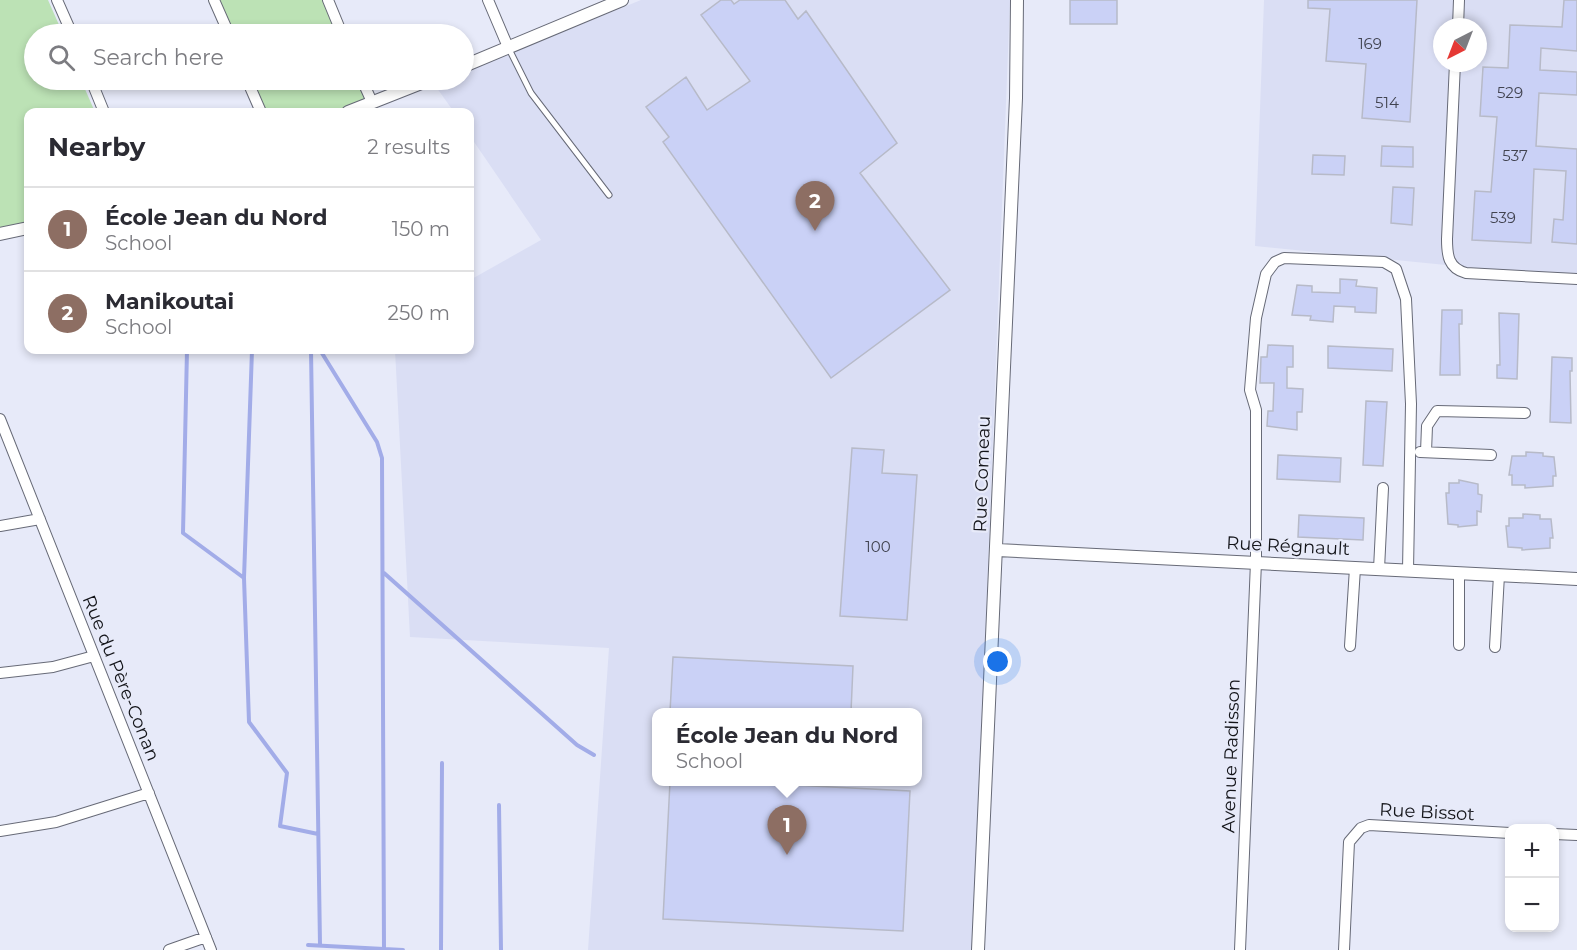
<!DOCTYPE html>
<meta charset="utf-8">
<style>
body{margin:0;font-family:Montserrat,sans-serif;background:#f2f2f3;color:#2b2b33}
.controls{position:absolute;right:18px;bottom:18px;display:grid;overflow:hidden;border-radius:12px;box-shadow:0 3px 9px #0003}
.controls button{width:54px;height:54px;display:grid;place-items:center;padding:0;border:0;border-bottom:2px solid #e1e1e2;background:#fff;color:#2b2b33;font:30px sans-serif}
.compass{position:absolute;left:1433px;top:18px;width:54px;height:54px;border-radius:50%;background:#fff;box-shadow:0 3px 9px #0003;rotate:222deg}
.you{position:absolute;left:998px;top:662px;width:21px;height:21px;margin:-15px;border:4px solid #fff;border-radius:50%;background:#1a73e8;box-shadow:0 0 0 9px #1a73e833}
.badge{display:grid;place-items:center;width:39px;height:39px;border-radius:50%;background:#ea580c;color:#fff;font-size:20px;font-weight:700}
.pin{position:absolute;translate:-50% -50px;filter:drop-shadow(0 2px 3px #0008)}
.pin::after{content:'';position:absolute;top:32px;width:21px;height:18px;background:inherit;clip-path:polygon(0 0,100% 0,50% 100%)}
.popup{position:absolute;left:652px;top:708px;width:270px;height:78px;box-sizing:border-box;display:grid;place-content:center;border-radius:12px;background:#fff;filter:drop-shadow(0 2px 4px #0005);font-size:20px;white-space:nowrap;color:#7c7c81}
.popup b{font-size:22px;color:#2b2b33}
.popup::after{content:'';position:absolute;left:50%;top:100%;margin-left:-12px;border:12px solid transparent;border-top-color:#fff}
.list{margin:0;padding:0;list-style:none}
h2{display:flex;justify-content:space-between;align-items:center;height:78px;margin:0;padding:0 24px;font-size:26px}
h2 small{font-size:20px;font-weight:400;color:#7c7c81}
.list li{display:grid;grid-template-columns:39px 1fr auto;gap:18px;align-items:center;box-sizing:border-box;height:84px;padding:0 24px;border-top:2px solid #e1e1e2}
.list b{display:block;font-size:22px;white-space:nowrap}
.list p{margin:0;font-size:20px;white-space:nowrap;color:#7c7c81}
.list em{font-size:20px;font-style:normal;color:#7c7c81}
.icon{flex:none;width:33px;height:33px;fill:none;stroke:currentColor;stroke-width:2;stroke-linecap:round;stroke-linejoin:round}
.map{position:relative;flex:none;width:1577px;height:950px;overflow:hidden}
.search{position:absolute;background:#fff;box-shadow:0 3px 9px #0003;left:24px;top:24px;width:450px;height:66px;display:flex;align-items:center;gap:15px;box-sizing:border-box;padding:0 21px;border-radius:33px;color:#7c7c81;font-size:22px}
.panel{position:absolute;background:#fff;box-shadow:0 3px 9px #0003;left:24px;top:108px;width:450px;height:246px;border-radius:12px}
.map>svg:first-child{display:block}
.built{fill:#dadef4;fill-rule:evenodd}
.green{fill:#bce2b5}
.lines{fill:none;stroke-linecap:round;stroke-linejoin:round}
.stream{stroke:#a2ace8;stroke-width:4}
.building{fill:#cad1f6;stroke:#b7bac8;stroke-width:1.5}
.service-casing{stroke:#676a77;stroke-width:7}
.minor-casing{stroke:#676a77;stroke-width:12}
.tertiary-casing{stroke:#676a77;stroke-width:14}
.service{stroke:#fff;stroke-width:5}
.minor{stroke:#fff;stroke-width:10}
.tertiary{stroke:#fff;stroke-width:12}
.labels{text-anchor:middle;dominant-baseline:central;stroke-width:4.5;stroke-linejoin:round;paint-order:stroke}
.number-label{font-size:15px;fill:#414350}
.street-label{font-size:18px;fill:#131419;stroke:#e7eaf9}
</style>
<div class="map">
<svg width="1577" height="950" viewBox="0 0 1577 950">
<rect width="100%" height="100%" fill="#e7eaf9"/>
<path class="built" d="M 641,0 L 1010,0 L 973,950 L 588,950 L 609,648 L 410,637 L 395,350 L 470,350 L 470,280 L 541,240 L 470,136 L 470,112 L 454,112 L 434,84 L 445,80 L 464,80 L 464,72 ZM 656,712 L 918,712 L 918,782 L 656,782 Z
M 1264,0 L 1577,0 L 1577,278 L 1255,246 ZM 1442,27 L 1478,27 L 1478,63 L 1442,63 Z"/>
<path class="green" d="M 0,0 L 48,0 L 63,34 L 34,34 L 34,80 L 81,80 L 95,112 L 28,112 L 28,232 L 0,238 Z
M 208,0 L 323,0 L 338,34 L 223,34 Z
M 242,80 L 358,80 L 368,103 L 346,112 L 256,112 Z"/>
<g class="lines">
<path class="stream" d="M 187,350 L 183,533 L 244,578
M 252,350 L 244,578 L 249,722 L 287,773 L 280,826 L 318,834
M 311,350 L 320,945
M 320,350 L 377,442 L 382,458 L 384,949
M 384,573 L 577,745 L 594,755
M 499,805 L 501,950
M 308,945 L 403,950
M 441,950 L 442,763"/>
</g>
<path class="building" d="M 721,0 L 731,0 L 734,4 L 740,0 L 785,0 L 798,19 L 806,11 L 897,143 L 860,173 L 950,290 L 831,378 L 663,142 L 669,137 L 646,107 L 686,77 L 707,110 L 750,81 L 701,15 Z
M 1070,0 L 1117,0 L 1117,24 L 1070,24 Z
M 1308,0 L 1417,0 L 1410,122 L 1362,118 L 1366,64 L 1326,61 L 1330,9 L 1308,8 Z
M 1564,0 L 1577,0 L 1577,51 L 1541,48 L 1540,70 L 1577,72 L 1577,95 L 1539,93 L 1536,146 L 1577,149 L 1577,244 L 1552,242 L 1554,219 L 1563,220 L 1566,171 L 1534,169 L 1531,243 L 1472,240 L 1475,191 L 1491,192 L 1497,117 L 1480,116 L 1483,67 L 1508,68 L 1510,25 L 1562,27 Z
M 1382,146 L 1413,147 L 1413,167 L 1381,166 Z
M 1313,155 L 1345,156 L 1344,175 L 1312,174 Z
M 1393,187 L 1414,188 L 1412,225 L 1391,223 Z
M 1340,279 L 1357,280 L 1356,286 L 1377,288 L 1376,313 L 1355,312 L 1355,307 L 1334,306 L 1333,322 L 1310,320 L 1311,316 L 1292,315 L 1297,285 L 1312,286 L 1312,292 L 1340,293 Z
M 1442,310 L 1462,310 L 1462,324 L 1459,324 L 1460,375 L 1440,375 Z
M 1499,313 L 1519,314 L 1517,379 L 1497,378 L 1497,365 L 1500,365 Z
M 1268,345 L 1293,346 L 1293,367 L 1287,367 L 1287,388 L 1303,389 L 1302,412 L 1297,412 L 1297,430 L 1267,426 L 1268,411 L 1273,411 L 1274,383 L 1260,383 L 1261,357 L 1267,357 Z
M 1328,346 L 1393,349 L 1392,371 L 1328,368 Z
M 1552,357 L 1572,358 L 1572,371 L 1570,371 L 1571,423 L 1550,422 Z
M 1366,401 L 1387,402 L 1383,466 L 1363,465 Z
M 852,448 L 884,450 L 882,473 L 917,475 L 907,620 L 840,616 Z
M 1526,452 L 1543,453 L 1543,456 L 1554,457 L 1556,476 L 1553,476 L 1553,486 L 1525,488 L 1525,485 L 1512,485 L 1512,475 L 1509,475 L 1512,456 L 1526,456 Z
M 1278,455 L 1341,458 L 1340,482 L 1277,479 Z
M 1459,480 L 1478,484 L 1478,494 L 1482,495 L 1481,512 L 1477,511 L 1477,525 L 1458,527 L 1458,525 L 1448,524 L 1446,493 L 1449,493 L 1449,483 L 1459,483 Z
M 1523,514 L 1540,515 L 1540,519 L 1551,519 L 1553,538 L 1550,538 L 1550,548 L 1522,550 L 1522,548 L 1508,547 L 1506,526 L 1509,526 L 1509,518 L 1523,518 Z
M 1299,515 L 1364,518 L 1363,540 L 1298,537 Z
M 673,657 L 853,666 L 851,712 L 670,712 Z
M 670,782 L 773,782 L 773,784 L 910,791 L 903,931 L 663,919 Z"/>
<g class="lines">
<g class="service-casing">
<path id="service" d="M 509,49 L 531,93 L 609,195"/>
</g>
<g class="minor-casing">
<path id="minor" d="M 57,0 L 72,34
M 214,0 L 229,34
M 328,0 L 342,34
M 488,0 L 508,47
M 1458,27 L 1459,0
M 1455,63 L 1447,239 C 1447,255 1448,268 1466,273 L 1577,279
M 91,80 L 104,112
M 247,80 L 261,112
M 362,80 L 372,102
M 0,419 L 211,950
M 1420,452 L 1491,455
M 1426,452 L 1427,426 L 1437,411 L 1525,413
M 0,526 L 40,519
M 1379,569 L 1383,488
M 1459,645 L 1459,573
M 1350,646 L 1355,568
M 1495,647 L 1499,575
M 0,673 L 53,667 L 94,656
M 0,831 L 56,822 L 149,793
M 1554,834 L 1577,835
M 169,950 L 206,937
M 1240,950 L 1256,562 L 1256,410 L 1250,390 L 1256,318 L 1266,274 L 1275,262 L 1284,258 L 1384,262 L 1396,269 L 1406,299 L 1411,404 L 1408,570
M 1344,950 L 1349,842 L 1361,828 L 1369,825 L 1510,833"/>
</g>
<g class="tertiary-casing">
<path id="tertiary" d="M 464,66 L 622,0
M 348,112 L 429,80
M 0,234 L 28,228
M 997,550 L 1577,579
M 978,950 L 1016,98 L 1017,0"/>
</g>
<use href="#service" class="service"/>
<use href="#minor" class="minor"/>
<use href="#tertiary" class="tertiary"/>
</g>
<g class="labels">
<g class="number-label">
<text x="1370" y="43">169</text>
<text x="1510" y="92">529</text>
<text x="1387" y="102">514</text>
<text x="1515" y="155">537</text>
<text x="1503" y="217">539</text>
<text x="878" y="546">100</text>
</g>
<g class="street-label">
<text transform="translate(982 474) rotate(-88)">Rue Comeau</text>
<text transform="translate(1288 546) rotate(3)">Rue Régnault</text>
<text transform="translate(121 678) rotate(68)">Rue du Père-Conan</text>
<text transform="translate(1231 756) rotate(-88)">Avenue Radisson</text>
<text transform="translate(1427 812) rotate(3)">Rue Bissot</text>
</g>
</g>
</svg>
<div class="controls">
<button>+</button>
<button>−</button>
</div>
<svg class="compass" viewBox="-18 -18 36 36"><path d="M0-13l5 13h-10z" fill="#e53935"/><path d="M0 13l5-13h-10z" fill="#7c7c81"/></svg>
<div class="you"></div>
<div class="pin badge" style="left:787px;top:855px;background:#8d6e63">1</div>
<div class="popup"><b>École Jean du Nord</b>School</div>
<div class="pin badge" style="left:815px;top:231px;background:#8d6e63">2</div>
<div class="search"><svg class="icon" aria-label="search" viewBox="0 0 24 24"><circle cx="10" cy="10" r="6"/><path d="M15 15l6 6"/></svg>Search here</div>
<section class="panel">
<h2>Nearby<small>2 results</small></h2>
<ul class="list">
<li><span class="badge" style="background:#8d6e63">1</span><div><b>École Jean du Nord</b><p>School</p></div><em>150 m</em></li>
<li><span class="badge" style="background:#8d6e63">2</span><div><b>Manikoutai</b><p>School</p></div><em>250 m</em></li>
</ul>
</section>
</div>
